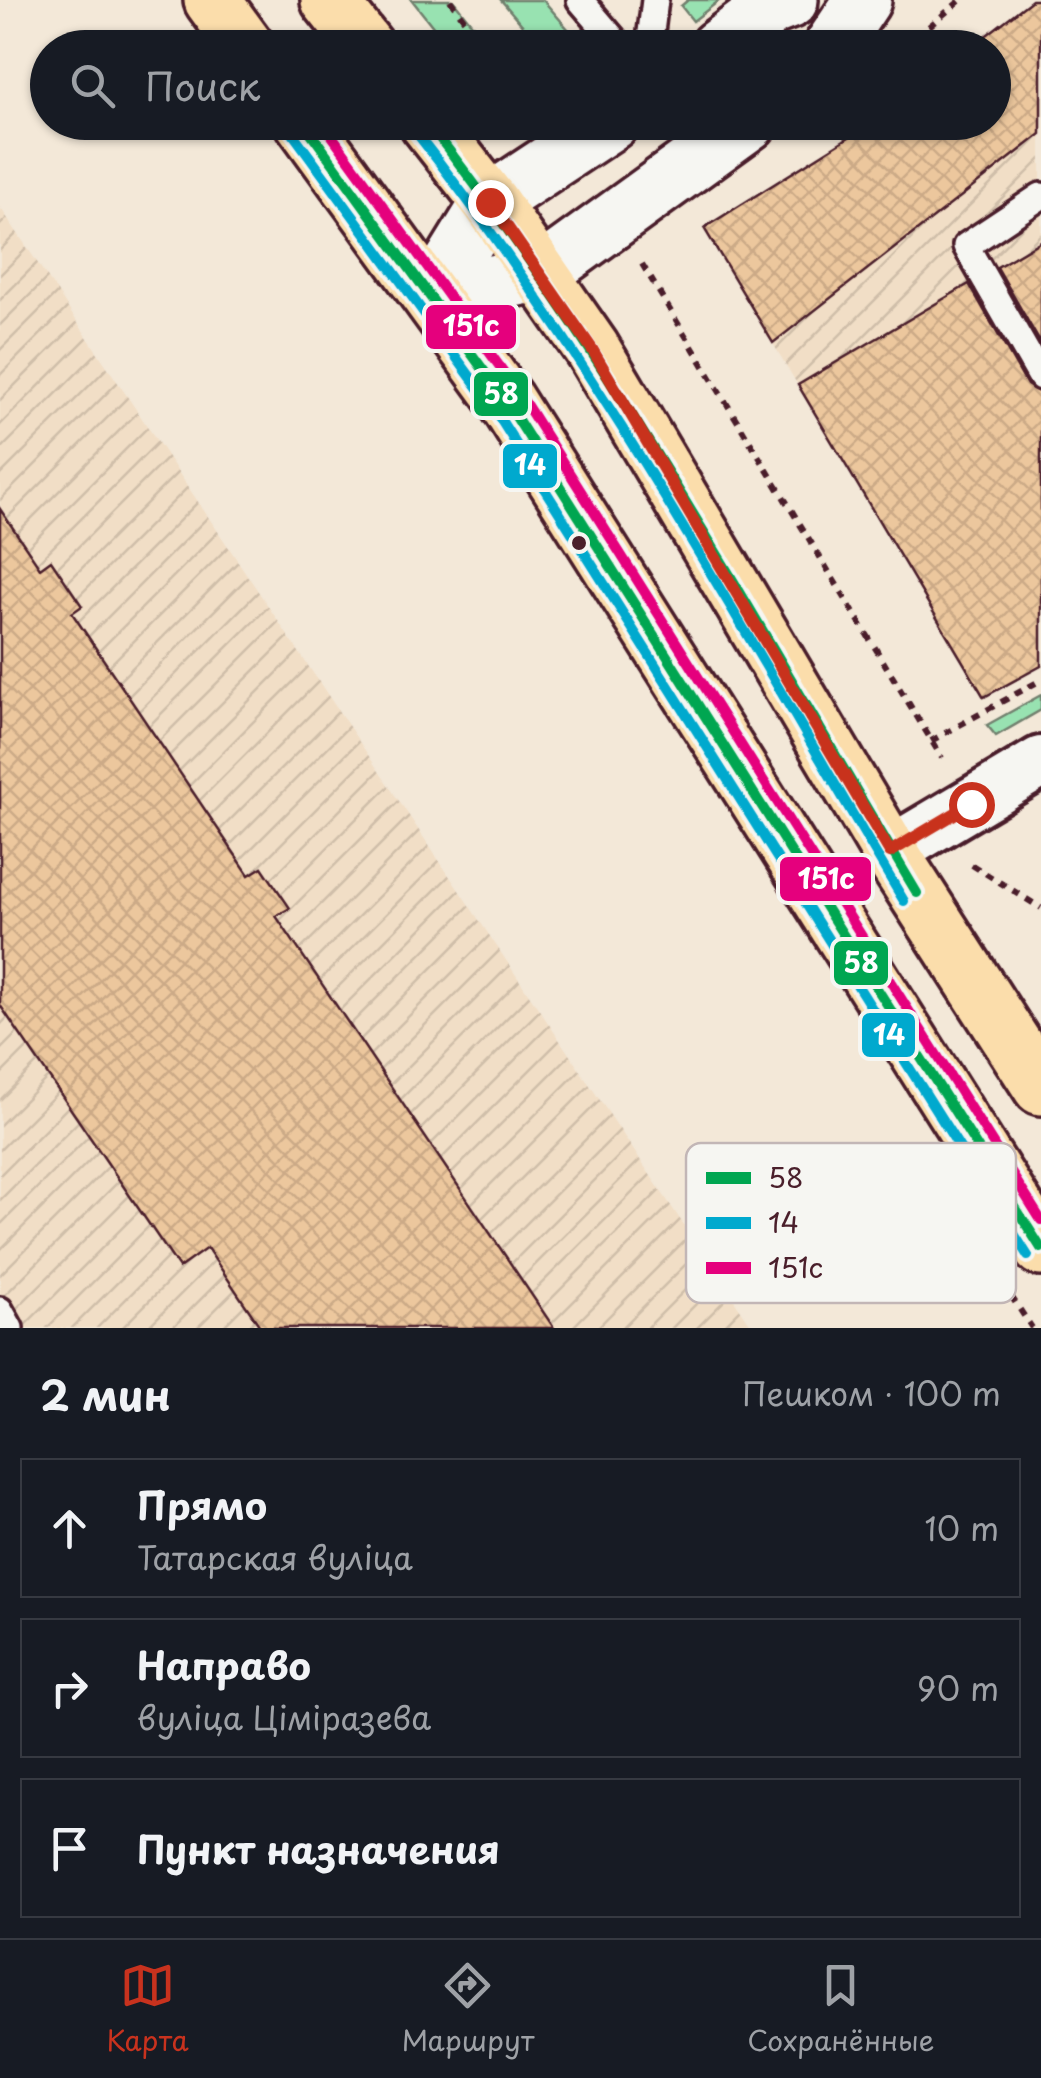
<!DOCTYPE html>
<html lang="ru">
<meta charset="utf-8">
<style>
body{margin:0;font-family:"Playpen Sans",sans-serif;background:#20242c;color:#f1f3f6}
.stop{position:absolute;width:30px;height:30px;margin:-22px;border:8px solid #c8321e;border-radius:50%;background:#fff}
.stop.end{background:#c8321e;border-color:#fff;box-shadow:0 2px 10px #0008}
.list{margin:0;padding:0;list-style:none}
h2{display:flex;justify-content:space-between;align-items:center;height:130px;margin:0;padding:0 40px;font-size:42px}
h2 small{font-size:32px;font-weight:400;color:#9ea1a6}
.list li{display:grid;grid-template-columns:65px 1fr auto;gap:30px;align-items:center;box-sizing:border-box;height:140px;margin:0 20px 20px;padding:0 20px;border:2px solid #363941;border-radius:0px}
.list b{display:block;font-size:38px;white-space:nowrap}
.list p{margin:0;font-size:32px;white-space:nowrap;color:#9ea1a6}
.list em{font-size:32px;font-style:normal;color:#9ea1a6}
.icon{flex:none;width:55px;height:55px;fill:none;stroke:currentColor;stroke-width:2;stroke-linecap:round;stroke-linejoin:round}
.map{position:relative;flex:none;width:1041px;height:1328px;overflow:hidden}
.search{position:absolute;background:#171b24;box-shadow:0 2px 8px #0004;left:30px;right:30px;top:30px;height:110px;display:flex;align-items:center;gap:25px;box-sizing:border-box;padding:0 35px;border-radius:55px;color:#9ea1a6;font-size:38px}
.sheet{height:610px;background:#171b24}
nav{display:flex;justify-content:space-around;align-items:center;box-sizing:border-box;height:140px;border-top:2px solid #363941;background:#171b24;font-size:28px;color:#9ea1a6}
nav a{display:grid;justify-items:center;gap:5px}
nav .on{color:#c8321e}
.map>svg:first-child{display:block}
.industrial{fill:url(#industrial-furrows)}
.green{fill:#98e2b1;stroke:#71806e;stroke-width:2.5}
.building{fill:url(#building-cross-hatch);stroke:#4a1f2b;stroke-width:2.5}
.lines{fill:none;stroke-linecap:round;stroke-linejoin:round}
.service-casing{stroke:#4a1f2b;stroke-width:32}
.minor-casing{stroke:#4a1f2b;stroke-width:58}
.tertiary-casing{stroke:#4a1f2b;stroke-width:62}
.primary-casing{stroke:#4a1f2b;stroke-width:62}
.path{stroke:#4a1f2b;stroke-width:6;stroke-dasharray:8 8;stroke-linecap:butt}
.service{stroke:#f6f6f2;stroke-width:25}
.minor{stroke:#f6f6f2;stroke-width:50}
.tertiary{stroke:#f6f6f2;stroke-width:55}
.primary{stroke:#fbddab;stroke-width:55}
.bus-1-casing{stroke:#f6f6f2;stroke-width:18}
.bus-2-casing{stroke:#f6f6f2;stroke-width:18}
.bus-3-casing{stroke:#f6f6f2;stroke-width:18}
.bus-1{stroke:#00a651;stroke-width:10}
.bus-2{stroke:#00a9ce;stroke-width:10}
.bus-3{stroke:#e5007d;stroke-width:10}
.route{stroke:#c8321e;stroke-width:12}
.bus-dot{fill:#4a1f2b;stroke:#f6f6f2;stroke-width:4}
.key{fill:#f6f6f2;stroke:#c2b6b6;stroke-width:2.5}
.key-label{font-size:28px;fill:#4a1f2b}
.line-badge{stroke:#f6f6f2;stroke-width:4}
.badge-label{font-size:28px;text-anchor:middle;font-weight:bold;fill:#fff}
</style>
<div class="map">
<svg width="1041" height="1328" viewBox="0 0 1041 1328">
<defs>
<pattern id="industrial-furrows" width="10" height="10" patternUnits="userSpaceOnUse" patternTransform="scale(2.5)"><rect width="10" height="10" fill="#f1dec6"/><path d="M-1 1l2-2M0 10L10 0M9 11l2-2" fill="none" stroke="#d0beaa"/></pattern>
<pattern id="building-cross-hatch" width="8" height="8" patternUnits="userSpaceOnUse" patternTransform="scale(2.5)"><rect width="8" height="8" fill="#ecc79d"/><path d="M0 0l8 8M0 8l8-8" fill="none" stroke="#ccaa87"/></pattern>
</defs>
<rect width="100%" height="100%" fill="#f3e8d8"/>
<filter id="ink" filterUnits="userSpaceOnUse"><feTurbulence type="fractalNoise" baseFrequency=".01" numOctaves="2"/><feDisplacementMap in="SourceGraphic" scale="20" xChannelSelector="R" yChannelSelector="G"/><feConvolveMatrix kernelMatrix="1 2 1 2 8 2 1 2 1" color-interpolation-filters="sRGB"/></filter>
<g filter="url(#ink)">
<path class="industrial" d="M 1032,0 L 1041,0 L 1041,666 L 984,697 L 704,228 L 849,141 L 994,122 L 994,48 L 970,47 Z
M 0,207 L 753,1328 L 0,1328 Z"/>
<path class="green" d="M 412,0 L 453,0 L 490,47 L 449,47 Z
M 501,0 L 543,0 L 581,44 L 541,47 Z
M 688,0 L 720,0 L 693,21 L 681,6 Z
M 1041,695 L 1041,710 L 996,736 L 987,725 Z"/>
<path class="building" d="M 1032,0 L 1041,0 L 1041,134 L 773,343 L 704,228 L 873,122 L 994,122 L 994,48 L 970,48 Z
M 1041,241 L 1041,344 L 997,267 Z
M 969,284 L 1027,385 L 1041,393 L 1041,666 L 984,697 L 798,385 Z
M 0,509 L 40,568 L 51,560 L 82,606 L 72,613 L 249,875 L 262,867 L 290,908 L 276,916 L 554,1328 L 261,1328 L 207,1248 L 179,1268 L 0,1005 Z"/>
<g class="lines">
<g class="service-casing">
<path id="service" d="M 580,0 L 621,48
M 649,48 L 655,0
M 1041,196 L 966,246 L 1041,377
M 0,1310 L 10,1328"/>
</g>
<g class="minor-casing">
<path id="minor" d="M 890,852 L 1041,762"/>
</g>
<g class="tertiary-casing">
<path id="tertiary" d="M 717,48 L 772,7 L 790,0
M 831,48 L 863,0
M 432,296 L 541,273 L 749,122
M 432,296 L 490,202 L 611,122"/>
</g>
<g class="primary-casing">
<path id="primary" d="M 212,0 L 247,48
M 329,0 L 367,48
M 303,122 L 506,401 L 1041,1248
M 427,122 L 490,202 L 592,349 L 890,852 L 1041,1087"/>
</g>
<path class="path" d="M 450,0 L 485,48
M 904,47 L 961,0
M 642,264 L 942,758
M 931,741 L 1041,680
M 972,865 L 1041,908
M 1011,1296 L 1032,1328"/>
<use href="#service" class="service"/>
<use href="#minor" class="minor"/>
<use href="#tertiary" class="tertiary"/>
<use href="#primary" class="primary"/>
<g class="bus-1-casing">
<path id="bus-1" d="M 303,122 L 506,401 L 1041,1248
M 427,122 C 616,362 761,632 917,893"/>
</g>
<g class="bus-2-casing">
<path id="bus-2" d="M 291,131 L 494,409 L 1028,1256
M 415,131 C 603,370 748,640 904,901"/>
</g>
<g class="bus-3-casing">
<path id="bus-3" d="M 322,122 L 519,393 L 1041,1220"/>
</g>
<use href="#bus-1" class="bus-1"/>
<use href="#bus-2" class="bus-2"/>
<use href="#bus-3" class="bus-3"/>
</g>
</g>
<g class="lines" filter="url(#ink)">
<path class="route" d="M 490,202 L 592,349 L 890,852 L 971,804"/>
</g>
<circle class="bus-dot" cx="579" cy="543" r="9"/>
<rect x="686" y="1143" width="330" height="160" rx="15" class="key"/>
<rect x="706" y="1172" width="45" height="12" fill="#00a651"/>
<rect x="706" y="1217" width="45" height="12" fill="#00a9ce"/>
<rect x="706" y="1262" width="45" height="12" fill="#e5007d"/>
<g class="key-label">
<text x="768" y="1188">58</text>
<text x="768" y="1233">14</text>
<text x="768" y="1278">151с</text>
</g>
<g class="line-badge">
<rect x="424" y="303" width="94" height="48" rx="10" fill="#e5007d"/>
<rect x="472" y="370" width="58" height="48" rx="10" fill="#00a651"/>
<rect x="501" y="442" width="58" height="48" rx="10" fill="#00a9ce"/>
<rect x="778" y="855" width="95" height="48" rx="10" fill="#e5007d"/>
<rect x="832" y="939" width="58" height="48" rx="10" fill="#00a651"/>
<rect x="860" y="1011" width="57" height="48" rx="10" fill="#00a9ce"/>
</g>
<g class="badge-label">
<text x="471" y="336">151с</text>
<text x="501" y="404">58</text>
<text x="530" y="475">14</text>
<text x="826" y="889">151с</text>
<text x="861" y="973">58</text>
<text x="889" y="1045">14</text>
</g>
</svg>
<div class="stop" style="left:971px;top:804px"></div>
<div class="stop end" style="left:490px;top:202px"></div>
<div class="search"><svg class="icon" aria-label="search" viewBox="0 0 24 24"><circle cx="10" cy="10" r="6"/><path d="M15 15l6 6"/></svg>Поиск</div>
</div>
<section class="sheet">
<h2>2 мин<small>Пешком · 100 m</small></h2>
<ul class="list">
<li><svg class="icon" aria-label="ahead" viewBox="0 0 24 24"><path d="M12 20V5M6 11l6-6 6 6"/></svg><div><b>Прямо</b><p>Татарская вуліца</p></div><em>10 m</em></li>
<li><svg class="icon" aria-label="right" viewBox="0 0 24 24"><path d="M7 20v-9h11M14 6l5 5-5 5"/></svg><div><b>Направо</b><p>вуліца Ціміразева</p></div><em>90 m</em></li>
<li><svg class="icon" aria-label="arrive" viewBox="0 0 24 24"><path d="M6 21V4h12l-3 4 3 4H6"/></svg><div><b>Пункт назначения</b></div></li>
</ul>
</section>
<nav>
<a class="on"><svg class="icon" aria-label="map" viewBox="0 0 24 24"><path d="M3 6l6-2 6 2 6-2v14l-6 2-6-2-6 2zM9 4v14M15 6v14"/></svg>Карта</a>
<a><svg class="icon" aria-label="directions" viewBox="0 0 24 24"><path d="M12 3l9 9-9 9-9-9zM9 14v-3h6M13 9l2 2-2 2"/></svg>Маршрут</a>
<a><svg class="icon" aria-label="saved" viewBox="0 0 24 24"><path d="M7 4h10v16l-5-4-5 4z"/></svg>Сохранённые</a>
</nav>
